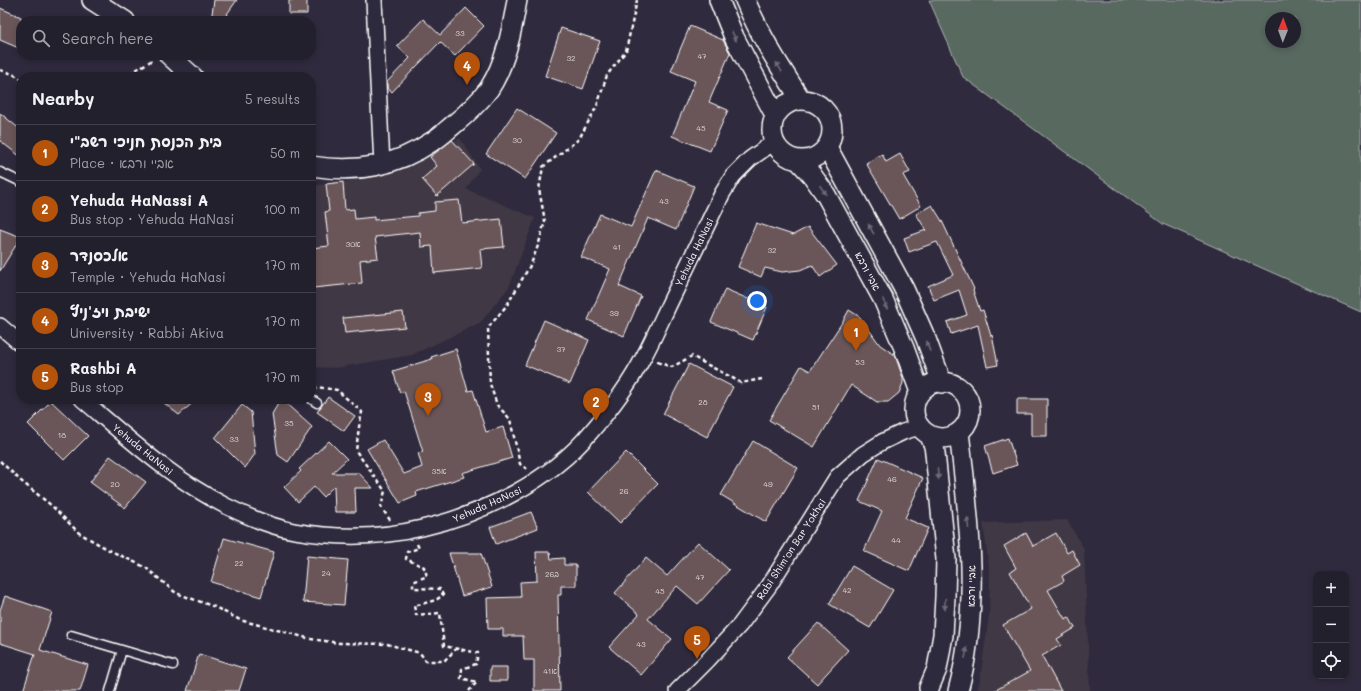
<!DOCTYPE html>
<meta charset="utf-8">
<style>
body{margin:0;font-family:Mali,"Playpen Sans Hebrew",sans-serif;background:#2f2d3a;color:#f1f3f6}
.controls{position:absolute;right:12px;bottom:12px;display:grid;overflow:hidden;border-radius:8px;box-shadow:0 2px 6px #0003}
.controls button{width:36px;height:36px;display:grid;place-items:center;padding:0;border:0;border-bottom:1px solid #403e4a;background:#23202e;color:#f1f3f6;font:20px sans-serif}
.compass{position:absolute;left:1265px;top:12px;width:36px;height:36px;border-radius:50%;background:#23202e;box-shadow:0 2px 6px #0003;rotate:1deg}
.you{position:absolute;left:757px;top:301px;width:14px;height:14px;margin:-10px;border:3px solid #fff;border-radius:50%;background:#1a73e8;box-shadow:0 0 0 6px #1a73e833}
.badge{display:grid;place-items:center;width:26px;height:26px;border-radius:50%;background:#b45309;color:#fff;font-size:13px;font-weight:700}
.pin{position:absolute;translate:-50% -33px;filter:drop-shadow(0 1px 2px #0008)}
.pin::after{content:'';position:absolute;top:21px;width:14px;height:12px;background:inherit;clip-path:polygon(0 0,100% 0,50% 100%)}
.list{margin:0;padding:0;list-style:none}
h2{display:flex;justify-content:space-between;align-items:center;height:52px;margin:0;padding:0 16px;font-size:17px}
h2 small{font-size:13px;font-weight:400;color:#a3a3aa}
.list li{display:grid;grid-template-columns:26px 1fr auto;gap:12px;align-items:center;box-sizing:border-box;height:56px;padding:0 16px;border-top:1px solid #403e4a}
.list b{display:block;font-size:15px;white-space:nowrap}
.list p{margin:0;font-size:13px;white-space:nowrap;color:#a3a3aa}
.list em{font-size:13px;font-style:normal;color:#a3a3aa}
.icon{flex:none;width:22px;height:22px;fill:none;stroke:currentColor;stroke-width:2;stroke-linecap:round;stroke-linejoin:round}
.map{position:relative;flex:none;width:1361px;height:691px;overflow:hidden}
.search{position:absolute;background:#23202e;box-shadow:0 2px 6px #0003;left:16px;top:16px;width:300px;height:44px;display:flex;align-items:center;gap:10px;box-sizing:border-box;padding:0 14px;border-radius:16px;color:#a3a3aa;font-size:15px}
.panel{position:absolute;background:#23202e;box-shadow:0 2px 6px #0003;left:16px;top:72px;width:300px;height:332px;border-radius:16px}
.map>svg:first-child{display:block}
.built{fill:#413745}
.green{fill:#586960;stroke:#acb4b0;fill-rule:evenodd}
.building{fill:#6b5659;stroke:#fff}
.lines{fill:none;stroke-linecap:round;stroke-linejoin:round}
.service-casing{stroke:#fff;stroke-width:11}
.minor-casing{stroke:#fff;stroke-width:18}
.tertiary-casing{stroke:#fff;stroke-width:22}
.path{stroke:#fff;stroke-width:2.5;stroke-dasharray:4 3;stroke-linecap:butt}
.service{stroke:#2f2a3d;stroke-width:8}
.minor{stroke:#2f2a3d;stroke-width:15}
.tertiary{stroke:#2f2a3d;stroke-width:19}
.oneway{fill:#6d6a77}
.labels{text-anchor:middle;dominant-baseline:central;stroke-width:4;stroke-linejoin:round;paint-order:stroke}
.number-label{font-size:8px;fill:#dad5d6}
.street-label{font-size:10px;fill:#fff;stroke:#2f2a3d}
</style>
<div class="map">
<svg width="1361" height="691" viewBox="0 0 1361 691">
<rect width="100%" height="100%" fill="#2f2a3d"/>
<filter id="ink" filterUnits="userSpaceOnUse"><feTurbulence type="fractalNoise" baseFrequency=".025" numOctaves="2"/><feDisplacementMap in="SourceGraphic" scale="8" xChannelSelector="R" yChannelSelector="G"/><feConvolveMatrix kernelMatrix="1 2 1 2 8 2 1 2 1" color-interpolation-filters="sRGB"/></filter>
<g filter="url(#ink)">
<path class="built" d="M 460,138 L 480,169 L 466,189 L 535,218 L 509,287 L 480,323 L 412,355 L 336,368 L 311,367 L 311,186 L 356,180 L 395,172 Z
M 1067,520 L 1084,549 L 1090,691 L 977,691 L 980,680 L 989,615 L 990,574 L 983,523 Z"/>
<path class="green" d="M 929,0 L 1361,0 L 1361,312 L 1163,224 L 963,77 ZM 1271,18 L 1295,18 L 1295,42 L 1271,42 Z"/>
<path class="building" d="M 214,0 L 237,0 L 227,14 L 234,21 L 211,21 Z
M 289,0 L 307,0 L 307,14 L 289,14 Z
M 0,8 L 21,17 L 21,49 L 0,40 Z
M 466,8 L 484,26 L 455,56 L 440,42 L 392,92 L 387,88 L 387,82 L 410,58 L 397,46 L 423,19 L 440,35 Z
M 690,26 L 723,40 L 730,53 L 709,102 L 728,110 L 710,151 L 672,136 L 695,81 L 671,71 Z
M 561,28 L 600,41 L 583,89 L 545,76 Z
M 517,108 L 556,133 L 525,179 L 486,154 Z
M 0,113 L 21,130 L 21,157 L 0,141 Z
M 452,140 L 474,164 L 437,196 L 422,179 L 437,166 L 430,157 Z
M 882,154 L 886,162 L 900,154 L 910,172 L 903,175 L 921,206 L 899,219 L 866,163 Z
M 656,170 L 694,186 L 676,230 L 648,218 L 619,286 L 641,296 L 624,336 L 588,320 L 610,269 L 581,257 L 600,214 L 631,227 Z
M 343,182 L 345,210 L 354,209 L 355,219 L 374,217 L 374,220 L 418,216 L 418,213 L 435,211 L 435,202 L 459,200 L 462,223 L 501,219 L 504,247 L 480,249 L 482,268 L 434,273 L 432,246 L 421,247 L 420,232 L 375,237 L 378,258 L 360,260 L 362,283 L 313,288 L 311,268 L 311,248 L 329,246 L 325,212 L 329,211 L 326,184 Z
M 932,205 L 942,221 L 974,289 L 973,290 L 980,311 L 983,310 L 991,336 L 992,335 L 998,365 L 987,367 L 978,325 L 951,334 L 947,322 L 967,315 L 959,290 L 934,300 L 928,286 L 953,275 L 937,242 L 909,252 L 904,238 L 926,230 L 916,214 Z
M 756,223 L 793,235 L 808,227 L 837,265 L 820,277 L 812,265 L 800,270 L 782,272 L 765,268 L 761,277 L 738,267 Z
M 0,229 L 21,237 L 0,271 Z
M 725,289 L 767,307 L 753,340 L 711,322 Z
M 849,310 L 860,317 L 880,345 L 895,355 L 903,378 L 903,383 L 899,393 L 888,402 L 877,402 L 851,385 L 814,447 L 769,420 L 801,366 L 810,371 L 843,321 Z
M 403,312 L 405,327 L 345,333 L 343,318 Z
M 544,320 L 589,340 L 570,384 L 525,365 Z
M 456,349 L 468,391 L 473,390 L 486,432 L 503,427 L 512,458 L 462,473 L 464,477 L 416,492 L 417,496 L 400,503 L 367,449 L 383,440 L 404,474 L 422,467 L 418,453 L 423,452 L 404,391 L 400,393 L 393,371 L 432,359 L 431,357 Z
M 689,364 L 733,387 L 707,437 L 663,414 Z
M 328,397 L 355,416 L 344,431 L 317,412 Z
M 159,399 L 197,399 L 179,415 Z
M 281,399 L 312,427 L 288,462 L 278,455 L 272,414 Z
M 1017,399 L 1047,399 L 1047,436 L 1031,436 L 1031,414 L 1017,414 Z
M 51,401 L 88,436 L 64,460 L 28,424 Z
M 242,405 L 251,412 L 255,454 L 245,468 L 215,438 Z
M 1008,438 L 1017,465 L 993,473 L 985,446 Z
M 329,441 L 347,459 L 332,473 L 359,473 L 373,488 L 355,488 L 356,512 L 335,512 L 334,486 L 323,497 L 314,487 L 298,502 L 284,487 L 301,471 L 299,469 Z
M 753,441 L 798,468 L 766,522 L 721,495 Z
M 626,452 L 658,484 L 620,523 L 588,492 Z
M 110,456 L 146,482 L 125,508 L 90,482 Z
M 878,458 L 923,478 L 905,518 L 928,528 L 909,571 L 864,551 L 882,511 L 859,501 Z
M 531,512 L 538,528 L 496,544 L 490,527 Z
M 1026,533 L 1033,546 L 1056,533 L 1067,553 L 1072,550 L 1080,565 L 1062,576 L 1064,581 L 1048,590 L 1065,619 L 1069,617 L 1075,628 L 1057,639 L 1061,645 L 1042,656 L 1061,691 L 994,691 L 1030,671 L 1003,625 L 1031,609 L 1010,572 L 1016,568 L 1004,546 Z
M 224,538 L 274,552 L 261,597 L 211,582 Z
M 698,542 L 729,570 L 698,604 L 677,586 L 648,619 L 672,639 L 641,675 L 609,647 L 639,614 L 615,593 L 646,558 L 667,576 Z
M 536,552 L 550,552 L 551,559 L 564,558 L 564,565 L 576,565 L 576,586 L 561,586 L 561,595 L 558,595 L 560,691 L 534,691 L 534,660 L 524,660 L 523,636 L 503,636 L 503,629 L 488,629 L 487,598 L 521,597 L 520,582 L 537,581 Z
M 449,553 L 481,553 L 492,587 L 462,596 Z
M 307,556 L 348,560 L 344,605 L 303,602 Z
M 852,566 L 893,590 L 870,628 L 829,604 Z
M 5,596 L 52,612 L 40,650 L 88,665 L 80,691 L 23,691 L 35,654 L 0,643 L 0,610 Z
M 818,623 L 848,650 L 817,684 L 787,657 Z
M 199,654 L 246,669 L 239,691 L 187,691 Z
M 490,667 L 507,667 L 507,681 L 490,681 Z"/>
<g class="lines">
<g class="service-casing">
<path id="service" d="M 0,172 L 21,182
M 311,399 L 317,403
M 71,635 L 173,665
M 110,691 L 122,650"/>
</g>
<g class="minor-casing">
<path id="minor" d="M 374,0 L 382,165
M 0,326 L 21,344
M 82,399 C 128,438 172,479 226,506 C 246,516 273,527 294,531 C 335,538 381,538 422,528 C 483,514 550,481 590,433 C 610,410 631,382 644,356 C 655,336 664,314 674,294 C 690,261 706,227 722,194 L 733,176 L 750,159 L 774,142
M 677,691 L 707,661 L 740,625 L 769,586 L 837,477 L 863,454 L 882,442 L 903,432 L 919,427"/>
</g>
<g class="tertiary-casing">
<path id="tertiary" d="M 92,0 L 125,21
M 719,0 L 734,37 L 775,115
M 745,0 C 760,36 780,67 801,100
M 169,55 L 193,77
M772 130a30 30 0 1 1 60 0a30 30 0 1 1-60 0Z
M 827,147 L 904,289 L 926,339 L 942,383
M 798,160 L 812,175 L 826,195 L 883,299 L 904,348 L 920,392
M 311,166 C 356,173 395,167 433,141 C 440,137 446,131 452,126 C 463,117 480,101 489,89 C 506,63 512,30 517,0
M914 410a28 28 0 1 1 56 0a28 28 0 1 1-56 0Z
M 929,688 L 937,669 L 943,635 L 945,597 L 946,559 L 935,453 L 934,446 L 930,436
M 958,691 C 981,607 969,518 959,432"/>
</g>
<path class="path" d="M 0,70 L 13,74 L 21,79
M 124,77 L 154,59
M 657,362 L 672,367 L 692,356 C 708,366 725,373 741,383 L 762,379
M 311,383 L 316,387
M 316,390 L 316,387 L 337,390 L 362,412 L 359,427 L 356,451 L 385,491 L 381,507 L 390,520
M 0,461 L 21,481 L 52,506 L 79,533 L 109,550 L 145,567 L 176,593 L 215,607 L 240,620 L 311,639 L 339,643 L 387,644 L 420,653 L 426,661 L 444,661 L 456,649
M 527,469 L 520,464 L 510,419 L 497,405 L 490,384 L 488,328 L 507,305 L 531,264 L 539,243 L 545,221 L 539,189 L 543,167 L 579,139 L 597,106 L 607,75 L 626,51 L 637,0
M 417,544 L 419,548 L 407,552 L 406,559 L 424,567 L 427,576 L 413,582 L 413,588 L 440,589 L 443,595 L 436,600 L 414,606 L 416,615 L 440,613 L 444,646 L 478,653 L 476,664 L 462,669 L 461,678 L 477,682 L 469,691"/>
<use href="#service" class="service"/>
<use href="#minor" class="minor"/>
<use href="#tertiary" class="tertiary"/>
</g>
<defs><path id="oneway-solid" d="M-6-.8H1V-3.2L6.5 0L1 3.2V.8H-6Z"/></defs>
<g class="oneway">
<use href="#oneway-solid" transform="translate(734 36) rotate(65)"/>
<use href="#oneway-solid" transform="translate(779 67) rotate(-121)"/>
<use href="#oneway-solid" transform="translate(823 190) rotate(54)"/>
<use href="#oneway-solid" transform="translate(871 229) rotate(-119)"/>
<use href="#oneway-solid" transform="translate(885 304) rotate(66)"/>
<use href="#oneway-solid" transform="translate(928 346) rotate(-110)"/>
<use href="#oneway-solid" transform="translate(938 474) rotate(83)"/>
<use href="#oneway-solid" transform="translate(968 523) rotate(-95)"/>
<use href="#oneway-solid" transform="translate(945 604) rotate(93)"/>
<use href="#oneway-solid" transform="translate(966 653) rotate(-80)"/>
</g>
</g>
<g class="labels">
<g class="number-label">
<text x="460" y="33">33</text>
<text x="702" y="56">47</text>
<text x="571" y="58">32</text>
<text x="701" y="128">45</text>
<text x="517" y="140">30</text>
<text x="664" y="201">43</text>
<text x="353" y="244">30א</text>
<text x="617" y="247">41</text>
<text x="772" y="250">32</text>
<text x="614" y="313">39</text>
<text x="561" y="349">37</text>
<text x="860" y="362">53</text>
<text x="703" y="402">28</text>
<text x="816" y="407">51</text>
<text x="289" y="423">35</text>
<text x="62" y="435">18</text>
<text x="234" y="439">33</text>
<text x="439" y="471">35א</text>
<text x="892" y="479">46</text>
<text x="115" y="484">20</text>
<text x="768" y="484">49</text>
<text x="624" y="491">26</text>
<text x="896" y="540">44</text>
<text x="239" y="563">22</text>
<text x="326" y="573">24</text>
<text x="552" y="574">26ב</text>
<text x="700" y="577">47</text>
<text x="847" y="590">42</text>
<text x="660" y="591">45</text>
<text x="641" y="644">43</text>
<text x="550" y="671">41א</text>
</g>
<g class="street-label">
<text transform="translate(694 252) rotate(-64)">Yehuda HaNasi</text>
<text transform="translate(868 271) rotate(62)">אביי ורבא</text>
<text transform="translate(143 449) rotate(39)">Yehuda HaNasi</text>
<text transform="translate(487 504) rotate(-24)">Yehuda HaNasi</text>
<text transform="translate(791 549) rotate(-57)">Rabi Shim'on Bar Yokhai</text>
<text transform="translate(971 586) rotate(-89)">אביי ורבא</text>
</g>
</g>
</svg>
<div class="controls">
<button>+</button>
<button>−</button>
<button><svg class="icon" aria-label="locate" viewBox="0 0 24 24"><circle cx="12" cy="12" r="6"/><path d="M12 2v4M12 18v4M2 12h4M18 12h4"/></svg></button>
</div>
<svg class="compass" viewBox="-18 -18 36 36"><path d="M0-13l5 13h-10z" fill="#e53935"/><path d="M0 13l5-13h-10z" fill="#a3a3aa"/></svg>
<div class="you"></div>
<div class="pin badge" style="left:856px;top:351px">1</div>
<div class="pin badge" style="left:596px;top:421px">2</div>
<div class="pin badge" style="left:428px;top:416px">3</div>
<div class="pin badge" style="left:467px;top:85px">4</div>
<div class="pin badge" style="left:697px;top:659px">5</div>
<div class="search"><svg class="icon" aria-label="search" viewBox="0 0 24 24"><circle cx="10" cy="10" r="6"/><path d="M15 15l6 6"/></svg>Search here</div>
<section class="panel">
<h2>Nearby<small>5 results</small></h2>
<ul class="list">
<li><span class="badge">1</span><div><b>בית הכנסת חניכי רשב&quot;י</b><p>Place · אביי ורבא</p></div><em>50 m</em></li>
<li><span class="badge">2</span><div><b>Yehuda HaNassi A</b><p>Bus stop · Yehuda HaNasi</p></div><em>100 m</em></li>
<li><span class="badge">3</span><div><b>אלכסנדר</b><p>Temple · Yehuda HaNasi</p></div><em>170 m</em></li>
<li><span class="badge">4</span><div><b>ישיבת ויז'ניץ</b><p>University · Rabbi Akiva</p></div><em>170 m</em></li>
<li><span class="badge">5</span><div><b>Rashbi A</b><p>Bus stop</p></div><em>170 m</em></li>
</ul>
</section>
</div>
